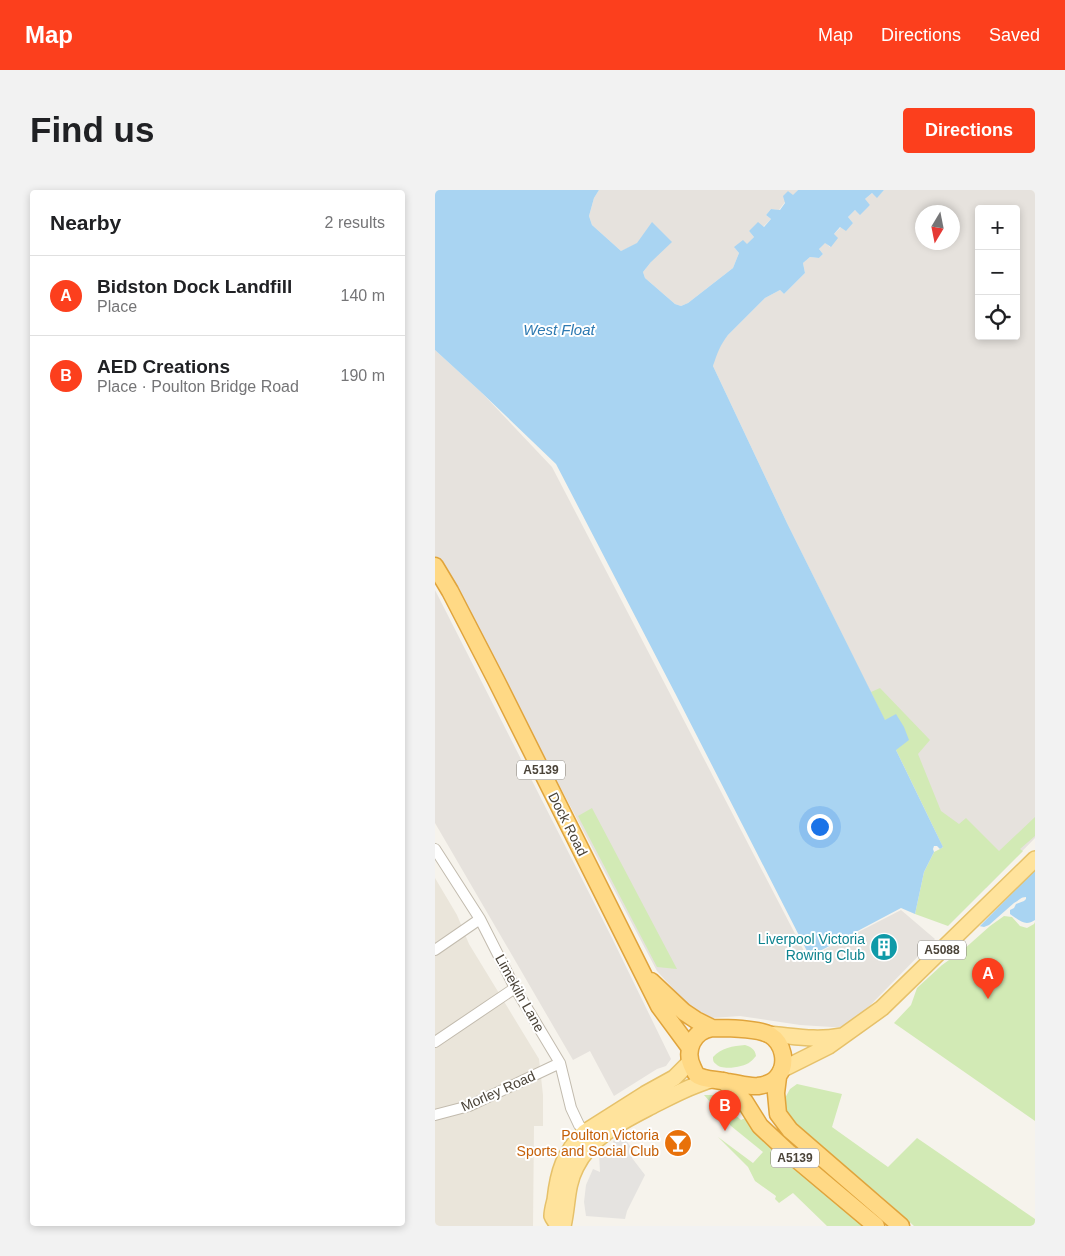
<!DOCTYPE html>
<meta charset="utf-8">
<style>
body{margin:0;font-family:Arial,sans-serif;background:#f2f2f2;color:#202124}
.controls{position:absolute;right:15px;top:15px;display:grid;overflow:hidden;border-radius:5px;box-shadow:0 2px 8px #0003}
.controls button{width:45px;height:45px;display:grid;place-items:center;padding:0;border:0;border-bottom:1px solid #e0e0e0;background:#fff;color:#202124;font:25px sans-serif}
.compass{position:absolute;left:480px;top:15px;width:45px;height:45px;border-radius:50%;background:#fff;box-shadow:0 2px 8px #0003;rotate:190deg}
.you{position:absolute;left:384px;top:636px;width:18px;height:18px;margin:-12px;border:4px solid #fff;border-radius:50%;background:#1a73e8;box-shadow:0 0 0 8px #1a73e833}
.badge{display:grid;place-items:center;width:32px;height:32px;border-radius:50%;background:#fc3f1d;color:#fff;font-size:16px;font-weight:700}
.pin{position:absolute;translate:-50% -41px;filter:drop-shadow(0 1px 2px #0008)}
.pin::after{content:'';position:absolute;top:26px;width:18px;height:15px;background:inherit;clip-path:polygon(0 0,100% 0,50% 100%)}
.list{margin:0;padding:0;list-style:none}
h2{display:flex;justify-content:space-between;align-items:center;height:65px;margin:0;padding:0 20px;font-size:21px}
h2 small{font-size:16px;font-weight:400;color:#757577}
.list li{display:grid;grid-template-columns:32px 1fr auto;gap:15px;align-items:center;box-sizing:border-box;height:80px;padding:0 20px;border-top:1px solid #e0e0e0}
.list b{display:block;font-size:19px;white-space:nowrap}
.list p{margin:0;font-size:16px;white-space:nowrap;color:#757577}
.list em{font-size:16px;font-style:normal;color:#757577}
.icon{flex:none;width:28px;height:28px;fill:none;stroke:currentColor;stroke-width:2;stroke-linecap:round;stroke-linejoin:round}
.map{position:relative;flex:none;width:600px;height:1036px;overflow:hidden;border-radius:5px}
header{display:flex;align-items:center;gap:30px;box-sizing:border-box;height:70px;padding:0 25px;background:#fc3f1d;color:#fff}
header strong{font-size:24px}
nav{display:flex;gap:28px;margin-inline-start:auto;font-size:18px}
.intro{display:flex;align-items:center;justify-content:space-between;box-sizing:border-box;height:120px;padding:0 30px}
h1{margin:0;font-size:35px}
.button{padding:12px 22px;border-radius:5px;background:#fc3f1d;color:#fff;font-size:18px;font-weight:700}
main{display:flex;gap:30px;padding:0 30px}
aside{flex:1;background:#fff;border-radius:5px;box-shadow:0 2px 8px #0003}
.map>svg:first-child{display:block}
.residential{fill:#eae5da}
.industrial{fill:#e6e2dd;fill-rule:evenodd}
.green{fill:#d2eab5}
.parking{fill:#e5e3e0}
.water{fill:#a9d4f2}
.pier{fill:#f6f3ec}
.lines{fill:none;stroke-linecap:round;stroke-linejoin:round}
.minor-casing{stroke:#c2bbae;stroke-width:12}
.primary-casing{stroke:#e6c16a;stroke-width:18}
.trunk-casing{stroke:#e0a43c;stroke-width:19}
.minor{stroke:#fff;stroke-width:10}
.primary{stroke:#ffe39c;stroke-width:15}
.trunk{stroke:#ffd985;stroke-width:16}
.labels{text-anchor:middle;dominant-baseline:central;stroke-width:4;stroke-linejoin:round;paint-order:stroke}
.shield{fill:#fff;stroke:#817c74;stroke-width:1}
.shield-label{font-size:12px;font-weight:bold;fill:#4b4439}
.street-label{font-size:14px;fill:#4b4439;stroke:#fff}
.culture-label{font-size:14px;fill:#0d838f;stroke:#fff;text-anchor:end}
.food-label{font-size:14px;fill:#c56008;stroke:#fff;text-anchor:end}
.water-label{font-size:15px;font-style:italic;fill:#2e7ab2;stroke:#fff}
</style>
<header>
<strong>Map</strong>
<nav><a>Map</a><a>Directions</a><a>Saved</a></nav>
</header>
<div class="intro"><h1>Find us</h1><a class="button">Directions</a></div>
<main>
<aside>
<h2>Nearby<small>2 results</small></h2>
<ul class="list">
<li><span class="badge">A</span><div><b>Bidston Dock Landfill</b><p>Place</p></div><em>140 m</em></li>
<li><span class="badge">B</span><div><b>AED Creations</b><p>Place · Poulton Bridge Road</p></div><em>190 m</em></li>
</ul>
</aside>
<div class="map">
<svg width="600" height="1036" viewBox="0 0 600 1036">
<rect width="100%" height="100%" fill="#f6f3ec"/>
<path class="residential" d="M 0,688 L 22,725 L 34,754 L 104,869 L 108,905 L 108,936 L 99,936 L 98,1036 L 0,1036 Z"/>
<path class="industrial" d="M 164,0 L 363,0 L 358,6 L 353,1 L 350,12 L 344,20 L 336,19 L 331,25 L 336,29 L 328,37 L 314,41 L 319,47 L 312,55 L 300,58 L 304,63 L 298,78 L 253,113 L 246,116 L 240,114 L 210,88 L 208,82 L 216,72 L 217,33 L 202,54 L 186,61 L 157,35 L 154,26 L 159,8 Z
M 449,0 L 600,0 L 600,648 L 551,698 L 508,657 L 450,531 L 352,333 L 278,176 L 280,165 L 288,151 L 293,145 L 330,108 L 345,100 L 349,104 L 370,83 L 368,73 L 375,67 L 384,68 L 388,64 L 384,59 L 390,52 L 395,57 L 399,44 L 406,37 L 418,33 L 413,27 L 420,20 L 425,24 L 435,15 L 429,10 L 437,3 L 442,7 ZM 544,19 L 581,19 L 581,146 L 544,146 ZM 488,22 L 518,22 L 518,52 L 488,52 Z
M 0,160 L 47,203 L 117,277 L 369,761 L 375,767 L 466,720 L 500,749 L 413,838 L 365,835 L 305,826 L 277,828 L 252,814 L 222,781 L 11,380 L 0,367 Z
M 0,400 L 177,748 L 236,869 L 231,876 L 222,879 L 179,906 L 155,861 L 138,870 L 0,633 Z"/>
<path class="green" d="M 445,498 L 495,550 L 483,564 L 506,621 L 524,634 L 531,628 L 564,661 L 600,627 L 600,646 L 585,659 L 588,661 L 513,736 L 480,724 L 489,682 L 499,662 L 505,659 L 508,657 L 461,560 L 450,531 L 436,502 Z
M 157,618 L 242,779 L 222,777 L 143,626 Z
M 569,726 L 577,727 L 585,736 L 592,738 L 599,734 L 600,732 L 600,931 L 459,833 L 476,815 L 482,798 L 507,775 L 528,760 L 555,736 Z
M 310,855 C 316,857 320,859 321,866 C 319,868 318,870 315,872 C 309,877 287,881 281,874 C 278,872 278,870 278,867 C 286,858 298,856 310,855 Z
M 362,894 L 407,904 L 397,937 L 453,977 L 482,948 L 600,1029 L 600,1036 L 479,1036 L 446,1006 L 382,958 L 354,929 L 350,919 L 349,910 L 355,899 Z
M 269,905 L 279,905 L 306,930 L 312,927 L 431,1036 L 392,1036 L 358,1003 L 344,1013 L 340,1009 L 341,1006 L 320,991 L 313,977 L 283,947 L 318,973 L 328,962 L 296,936 Z"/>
<path class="parking" d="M 188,946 L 200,963 L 197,968 L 210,985 L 192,1021 L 190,1029 L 151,1026 L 149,1012 L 151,995 L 158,979 L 165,982 L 164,963 L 179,955 L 178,951 Z"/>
<path class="water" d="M 0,0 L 164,0 L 159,8 L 154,26 L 157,35 L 186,61 L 202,53 L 217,32 L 237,52 L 216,72 L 208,82 L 210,88 L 240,114 L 246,116 L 253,113 L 298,78 L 304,63 L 299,57 L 308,50 L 312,54 L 319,47 L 314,41 L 323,32 L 329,37 L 336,29 L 331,25 L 336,19 L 345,20 L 350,13 L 348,6 L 353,1 L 358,5 L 363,0 L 449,0 L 442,8 L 437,3 L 430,9 L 435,15 L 425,25 L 420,20 L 413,27 L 418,33 L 411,41 L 405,37 L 399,44 L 403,48 L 396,57 L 390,53 L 384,59 L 388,64 L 384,68 L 375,67 L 368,73 L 370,83 L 349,104 L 345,100 L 330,108 L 293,145 C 285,155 282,164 278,176 L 352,333 L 450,530 L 461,524 L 469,537 L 474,550 L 461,560 L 508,657 L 505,659 L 502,656 L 499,656 L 498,659 L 499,662 L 489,682 L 480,724 L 466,718 L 383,762 L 374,765 L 240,503 L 121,274 L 47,203 L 0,160 Z
M 600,680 L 600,730 C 590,737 584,730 575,724 L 575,720 L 579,718 L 581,714 L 589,711 L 591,709 L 591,707 C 585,707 584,711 579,713 L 554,735 L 549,737 L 544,736 Z"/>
<path class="pier" d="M 600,678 L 600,680 L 543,738 L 543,735 Z"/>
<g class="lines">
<g class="minor-casing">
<path id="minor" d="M 0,659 L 45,729 L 80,798 L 125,873 L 136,918 L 144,935 L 153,945
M 0,760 L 45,729
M 0,852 L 80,798
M 0,925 L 34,916 L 125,873"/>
</g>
<g class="primary-casing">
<path id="primary" d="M 332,844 C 359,846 380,851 406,846
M 346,880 L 394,856 L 447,818 L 600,669
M 123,1036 C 122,1033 118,1029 117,1026 C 117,1021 119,1014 120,1010 C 123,982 129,962 150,942 L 210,904 L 239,888 L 255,872
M 128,1036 C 133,1015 131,996 141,977 C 156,946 188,931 217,916 C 237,906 254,896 276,890"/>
</g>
<g class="trunk-casing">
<path id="trunk" d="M 0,376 L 15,401 L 61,490 L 224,816 L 255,858
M 216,791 L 249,822 L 261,830 L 277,838
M 277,838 C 291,838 323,838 335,845 C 348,853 353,873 343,886 C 339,892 330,895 323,896 C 313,897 302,893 292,892 C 284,890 277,890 269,888 C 267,887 264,887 262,885 C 260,883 259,880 258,878 C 249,861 258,841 277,838 Z
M 343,887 L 341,903 L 343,924 L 355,940 L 466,1036
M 289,891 L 310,912 L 325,936 L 354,963 L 441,1036"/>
</g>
<use href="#minor" class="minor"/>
<use href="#primary" class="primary"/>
<use href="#trunk" class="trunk"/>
</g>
<defs>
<g id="building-disc" transform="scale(1.4375)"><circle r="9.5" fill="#0f9aa8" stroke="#fff"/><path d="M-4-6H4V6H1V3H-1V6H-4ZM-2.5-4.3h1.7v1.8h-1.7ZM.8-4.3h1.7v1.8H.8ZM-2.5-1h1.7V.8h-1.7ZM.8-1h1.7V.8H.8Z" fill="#fff"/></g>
<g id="bar-disc" transform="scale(1.4375)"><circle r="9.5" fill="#e8710a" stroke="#fff"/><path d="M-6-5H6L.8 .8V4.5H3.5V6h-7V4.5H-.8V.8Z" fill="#fff"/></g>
</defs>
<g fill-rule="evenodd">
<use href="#building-disc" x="449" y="757"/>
<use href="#bar-disc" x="243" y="953"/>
</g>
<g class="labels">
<g class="shield">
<rect x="82" y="570.5" width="48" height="19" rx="4"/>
<rect x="483" y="750.5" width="48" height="19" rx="4"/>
<rect x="336" y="958.5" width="48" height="19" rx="4"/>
</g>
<g class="shield-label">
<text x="106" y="580">A5139</text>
<text x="507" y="760">A5088</text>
<text x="360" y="968">A5139</text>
</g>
<g class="street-label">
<text transform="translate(133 634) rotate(63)">Dock Road</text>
<text transform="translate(85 803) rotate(61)">Limekiln Lane</text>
<text transform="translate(63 901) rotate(-24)">Morley Road</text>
</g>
<g class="culture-label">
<text x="430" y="749">Liverpool Victoria<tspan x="430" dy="16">Rowing Club</tspan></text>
</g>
<g class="food-label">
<text x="224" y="945">Poulton Victoria<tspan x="224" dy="16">Sports and Social Club</tspan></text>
</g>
<g class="water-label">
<text x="124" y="139">West Float</text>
</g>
</g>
</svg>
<div class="controls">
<button>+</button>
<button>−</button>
<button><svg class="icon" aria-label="locate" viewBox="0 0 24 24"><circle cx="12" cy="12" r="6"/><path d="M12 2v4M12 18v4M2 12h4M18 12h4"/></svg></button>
</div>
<svg class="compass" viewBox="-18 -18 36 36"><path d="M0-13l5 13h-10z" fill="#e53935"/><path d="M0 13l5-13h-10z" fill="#757577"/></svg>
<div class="you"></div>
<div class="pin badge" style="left:553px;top:809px">A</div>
<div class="pin badge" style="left:290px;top:941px">B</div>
</div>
</main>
